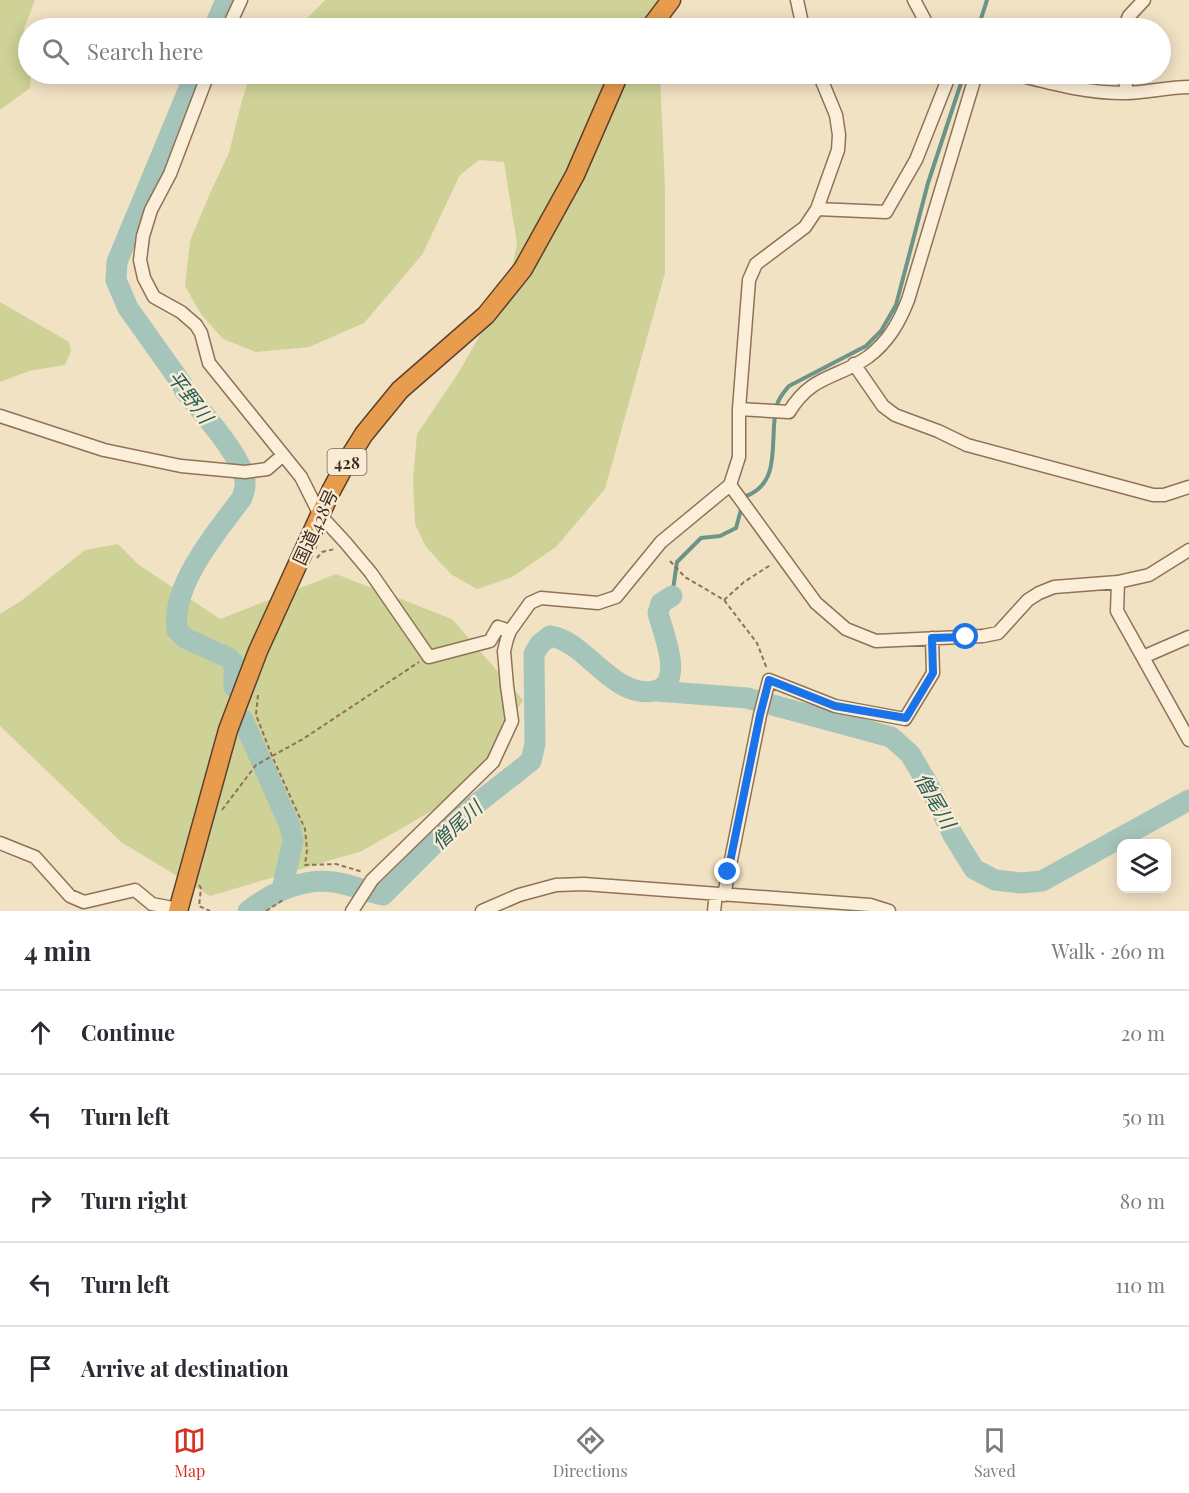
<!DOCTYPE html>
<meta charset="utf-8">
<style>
body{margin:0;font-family:"Playfair Display","Noto Sans JP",serif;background:#f2f2f3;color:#2b2b33}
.controls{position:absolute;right:18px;bottom:18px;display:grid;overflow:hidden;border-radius:12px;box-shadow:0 3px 15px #0003}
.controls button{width:54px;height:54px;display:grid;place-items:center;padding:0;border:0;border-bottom:2px solid #e1e1e2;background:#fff;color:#2b2b33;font:30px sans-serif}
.stop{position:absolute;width:18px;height:18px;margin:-14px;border:4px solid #1a73e8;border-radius:50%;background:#fff}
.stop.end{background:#1a73e8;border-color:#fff;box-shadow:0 2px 6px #0008}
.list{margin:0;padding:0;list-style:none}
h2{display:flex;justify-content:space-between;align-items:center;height:78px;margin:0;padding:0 24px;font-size:26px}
h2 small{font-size:20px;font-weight:400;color:#7c7c81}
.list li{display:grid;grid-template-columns:39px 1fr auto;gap:18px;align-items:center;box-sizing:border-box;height:84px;padding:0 24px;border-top:2px solid #e1e1e2}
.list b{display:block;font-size:22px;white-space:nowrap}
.list em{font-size:20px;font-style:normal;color:#7c7c81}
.icon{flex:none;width:33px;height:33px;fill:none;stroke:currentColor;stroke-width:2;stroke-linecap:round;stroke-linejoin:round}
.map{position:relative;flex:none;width:1189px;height:911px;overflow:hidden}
.search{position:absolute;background:#fff;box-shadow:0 3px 15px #0003;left:18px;right:18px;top:18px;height:66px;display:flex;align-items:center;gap:15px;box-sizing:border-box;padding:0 21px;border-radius:33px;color:#7c7c81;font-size:22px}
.sheet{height:498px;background:#fff}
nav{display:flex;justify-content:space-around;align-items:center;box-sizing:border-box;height:84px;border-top:2px solid #e1e1e2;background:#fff;font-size:16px;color:#7c7c81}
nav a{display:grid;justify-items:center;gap:3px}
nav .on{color:#d93025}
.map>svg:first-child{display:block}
.green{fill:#ced297}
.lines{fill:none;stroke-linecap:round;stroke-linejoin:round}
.stream{stroke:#6c9488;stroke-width:4}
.river{stroke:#a6c5ba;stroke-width:21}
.minor-casing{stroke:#8f7258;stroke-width:15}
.highway-casing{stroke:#5c402d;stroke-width:21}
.path{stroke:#8f7258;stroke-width:2;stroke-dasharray:4.5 3;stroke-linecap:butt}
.minor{stroke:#fcefd9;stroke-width:12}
.highway{stroke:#e89c4e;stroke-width:18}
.route{stroke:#1a73e8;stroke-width:8}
.labels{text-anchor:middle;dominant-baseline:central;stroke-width:5;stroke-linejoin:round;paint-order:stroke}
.shield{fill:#f9ecd5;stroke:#766555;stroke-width:1.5}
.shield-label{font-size:16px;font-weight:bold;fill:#3e2b1e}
.street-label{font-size:18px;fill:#3e2b1e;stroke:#f9ecd5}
.water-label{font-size:20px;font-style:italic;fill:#2c5f59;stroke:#f9ecd5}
</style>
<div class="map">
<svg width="1189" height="911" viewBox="0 0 1189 911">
<rect width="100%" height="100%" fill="#f2e2c4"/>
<path class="green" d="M 0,0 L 35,0 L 24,29 L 28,54 L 28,74 L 31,74 L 30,88 L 0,110 Z
M 325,0 L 667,0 L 659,28 L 298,28 Z
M 254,74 L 660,74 L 665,189 L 665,273 L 605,489 L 556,547 L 512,577 L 477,589 L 452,575 L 426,547 L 415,524 L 413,480 L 417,434 L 459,372 L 508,286 L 517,244 L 504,162 L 479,160 L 460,175 L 422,255 L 364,323 L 309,347 L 256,352 L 223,339 L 201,314 L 185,286 L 190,241 L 210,193 L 229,153 L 241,104 L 249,78 Z
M 0,302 L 69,342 L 71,351 L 65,365 L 29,371 L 0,382 Z
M 118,544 L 139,565 L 220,619 L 336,574 L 452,619 L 523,700 L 470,789 L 362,851 L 210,896 L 121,842 L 0,726 L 0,614 L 21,601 L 85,550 Z"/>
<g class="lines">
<path class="stream" d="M 978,28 L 987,0
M 745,499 L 746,496 C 784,482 768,436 777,405 C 779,397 784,392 789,386 L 866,346 L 881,331 L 896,305 L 928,183 L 964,74
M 672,596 L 677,562 L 701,538 L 720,536 L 736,528 L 742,506"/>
<path class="river" d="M 214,28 L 226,0
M 195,74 L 117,262 L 116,280 L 128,308 L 182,384 L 184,390 C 201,411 241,455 245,480 C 246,487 244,492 242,498 C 216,533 171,585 177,630 L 185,638 L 229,658 L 234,664 L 234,687
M 657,691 L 747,698 L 891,737 L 910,754 L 928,784 L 953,835 L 974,869 L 995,880 L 1021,883 L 1042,881 L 1189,800
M 243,720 L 290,826 L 293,841 L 282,889
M 248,911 C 273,892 301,878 333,882 C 349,884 366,891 383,895 L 466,812 L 531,761 L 535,744 L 534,654 L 540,644 L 550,636 C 586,641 613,699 654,691 C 686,685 663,633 658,613 L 661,603 L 672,596"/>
<g class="minor-casing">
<path id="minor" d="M 797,0 L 803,28
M 914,0 L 929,28
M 228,28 L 241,0
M 1124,28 L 1129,16 L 1144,0
M 208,74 L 170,174 L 151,210 L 143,236 L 140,260 L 144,278 L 154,297 L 181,312 L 196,325 L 201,333 L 209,363 L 301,477 L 320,515 L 345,542 L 371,573 L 429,657 L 490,641 L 498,627 L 510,631
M 1014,74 C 1051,83 1085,93 1124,93 C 1146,93 1167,87 1189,87
M 1124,74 L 1127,93
M 817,209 L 886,212 L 916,160 L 950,74
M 854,364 L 883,406 L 895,415 L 938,431 L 967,445 L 1153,495 L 1164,495 L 1189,487
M 739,409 L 789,412 C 812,374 837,379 868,357 C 888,342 899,323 908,300 L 976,74
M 0,416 L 104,450 L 181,466 L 245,472 L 267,469 L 282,456
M 730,485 L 816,603 L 846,629 L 876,641 L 983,636 L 998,633 L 1028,600 L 1039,593 L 1054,587 L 1118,582 L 1149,575 L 1189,550
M 1118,582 L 1117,611 L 1189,740
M 1143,657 L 1189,637
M 0,843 L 35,857 L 70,896 L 84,902 L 135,890 L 152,904 L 178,909
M 724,895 L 760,715 L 769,680 L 835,706 L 905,719 L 933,673 L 932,638
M 352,911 L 372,880 L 493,762 L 512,721 L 507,686 L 504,651 L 507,639 L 510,631 L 530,603 L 541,598 L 598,603 L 616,597 L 661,542 L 730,485 L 739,457 L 739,409 L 749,280 L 756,264 L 805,227 L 817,209 L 838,150 L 839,135 L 836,115 L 819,74
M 482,911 L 519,895 L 556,885 L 584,884 L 870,905 L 889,911
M 714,911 L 716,894"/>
</g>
<g class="highway-casing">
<path id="highway" d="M 650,28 L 671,0
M 178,911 L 228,730 L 258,651 L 331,491 L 347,461 L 364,434 L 400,390 L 486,315 L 523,269 L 575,175 L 619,74"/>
</g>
<path class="path" d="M 317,558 L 322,552 L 335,549
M 670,561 L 685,577 L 724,600 L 757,643 L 767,669
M 724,600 L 744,582 L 772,564
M 258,695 L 256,715 L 272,756 L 305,829 L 307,850 L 305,865 L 336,864 L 363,872
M 222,810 L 256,765 L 303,739 L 419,662
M 199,885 L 201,888 L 199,906 L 210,911
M 266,911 L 283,900"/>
<use href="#minor" class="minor"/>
<use href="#highway" class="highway"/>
</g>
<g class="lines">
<path class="route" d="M 728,872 L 760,715 L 769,680 L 835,706 L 906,718 L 933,673 L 932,638 L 966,637"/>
</g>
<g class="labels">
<rect class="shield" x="327.5" y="449" width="39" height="26" rx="4.5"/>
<g class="shield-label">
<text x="347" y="462">428</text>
</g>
<g class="street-label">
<text transform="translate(315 527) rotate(-65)">国道428号</text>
</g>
<g class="water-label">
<text transform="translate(191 396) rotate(53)">平野川</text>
<text transform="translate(936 800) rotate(60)">僧尾川</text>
<text transform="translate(456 824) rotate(-43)">僧尾川</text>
</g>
</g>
</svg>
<div class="controls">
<button><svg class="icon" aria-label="layers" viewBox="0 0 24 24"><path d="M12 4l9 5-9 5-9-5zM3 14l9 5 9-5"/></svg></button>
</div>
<div class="stop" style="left:966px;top:637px"></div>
<div class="stop end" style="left:728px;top:872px"></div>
<div class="search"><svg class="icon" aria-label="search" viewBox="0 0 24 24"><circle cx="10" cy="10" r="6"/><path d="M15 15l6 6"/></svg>Search here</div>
</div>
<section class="sheet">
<h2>4 min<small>Walk · 260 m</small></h2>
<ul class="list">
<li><svg class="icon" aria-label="ahead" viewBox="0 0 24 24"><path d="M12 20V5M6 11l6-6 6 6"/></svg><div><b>Continue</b></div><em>20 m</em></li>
<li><svg class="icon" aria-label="left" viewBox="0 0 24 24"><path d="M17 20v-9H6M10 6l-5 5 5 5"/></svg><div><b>Turn left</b></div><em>50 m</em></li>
<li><svg class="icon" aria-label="right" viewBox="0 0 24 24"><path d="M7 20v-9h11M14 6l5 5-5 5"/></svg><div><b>Turn right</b></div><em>80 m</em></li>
<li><svg class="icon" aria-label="left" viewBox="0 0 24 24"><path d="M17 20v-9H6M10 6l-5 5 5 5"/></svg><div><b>Turn left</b></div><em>110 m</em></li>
<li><svg class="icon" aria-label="arrive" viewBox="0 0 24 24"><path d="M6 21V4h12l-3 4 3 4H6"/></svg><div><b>Arrive at destination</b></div></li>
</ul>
</section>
<nav>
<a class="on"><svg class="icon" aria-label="map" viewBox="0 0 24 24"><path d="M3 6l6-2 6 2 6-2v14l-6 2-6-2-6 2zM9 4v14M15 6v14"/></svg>Map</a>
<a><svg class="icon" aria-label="directions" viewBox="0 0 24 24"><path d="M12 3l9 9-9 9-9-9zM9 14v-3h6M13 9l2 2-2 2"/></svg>Directions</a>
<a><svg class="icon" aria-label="saved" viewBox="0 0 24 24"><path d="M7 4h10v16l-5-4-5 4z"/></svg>Saved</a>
</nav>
